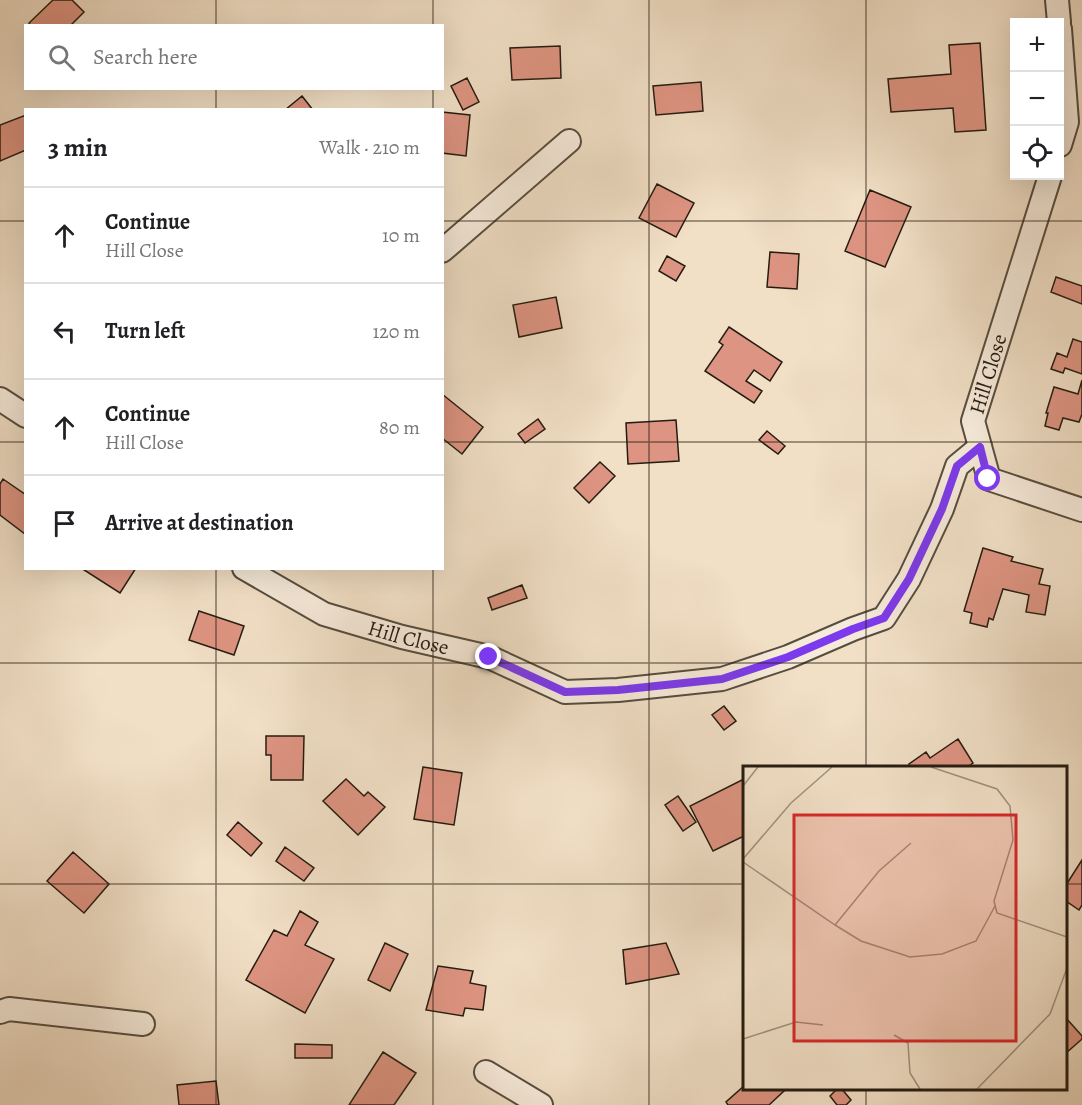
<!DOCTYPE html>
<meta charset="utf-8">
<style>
body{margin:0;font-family:Alegreya,serif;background:#f6f6f6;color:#202124}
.controls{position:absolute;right:18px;top:18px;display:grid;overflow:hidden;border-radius:0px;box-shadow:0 6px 24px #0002}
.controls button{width:54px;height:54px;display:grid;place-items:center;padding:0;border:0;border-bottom:2px solid #e0e0e0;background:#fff;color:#202124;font:30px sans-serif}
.stop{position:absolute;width:18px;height:18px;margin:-14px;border:4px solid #7c3aed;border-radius:50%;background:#fff}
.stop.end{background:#7c3aed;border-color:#fff;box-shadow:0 2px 6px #0008}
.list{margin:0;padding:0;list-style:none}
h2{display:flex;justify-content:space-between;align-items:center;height:78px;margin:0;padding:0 24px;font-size:26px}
h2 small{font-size:20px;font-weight:400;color:#757577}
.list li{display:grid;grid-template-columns:39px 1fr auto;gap:18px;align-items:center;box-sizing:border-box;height:96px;padding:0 24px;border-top:2px solid #e0e0e0}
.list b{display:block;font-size:22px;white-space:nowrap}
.list p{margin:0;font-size:20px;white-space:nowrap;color:#757577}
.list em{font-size:20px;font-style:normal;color:#757577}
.icon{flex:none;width:33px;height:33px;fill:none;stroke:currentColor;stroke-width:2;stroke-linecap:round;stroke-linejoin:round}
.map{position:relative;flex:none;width:1082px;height:1105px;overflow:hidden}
.search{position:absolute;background:#fff;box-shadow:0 6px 24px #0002;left:24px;top:24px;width:420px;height:66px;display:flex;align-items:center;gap:15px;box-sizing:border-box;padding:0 21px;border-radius:0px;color:#757577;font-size:22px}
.panel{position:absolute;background:#fff;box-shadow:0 6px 24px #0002;left:24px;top:108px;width:420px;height:462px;border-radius:0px}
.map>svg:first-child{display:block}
.building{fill:#de9482;stroke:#241c11;stroke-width:1.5}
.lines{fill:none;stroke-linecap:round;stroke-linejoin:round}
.minor-casing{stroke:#574d3e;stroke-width:26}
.minor{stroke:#f6eada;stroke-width:22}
.route{stroke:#7c3aed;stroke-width:8}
.grid{fill:none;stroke:#241c11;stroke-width:1.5;stroke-opacity:0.55}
.labels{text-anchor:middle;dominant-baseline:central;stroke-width:4.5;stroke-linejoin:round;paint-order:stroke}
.street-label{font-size:21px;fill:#241c11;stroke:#f6eada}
.inset-road{fill:none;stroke:#9f917e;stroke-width:1.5}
.view{fill:#d62828;fill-opacity:0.15;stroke:#d62828;stroke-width:3}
.inset-edge{fill:none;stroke:#241c11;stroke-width:3}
</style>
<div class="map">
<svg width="1082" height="1105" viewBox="0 0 1082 1105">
<rect width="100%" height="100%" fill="#f1dfc6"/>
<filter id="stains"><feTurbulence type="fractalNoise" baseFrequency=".00333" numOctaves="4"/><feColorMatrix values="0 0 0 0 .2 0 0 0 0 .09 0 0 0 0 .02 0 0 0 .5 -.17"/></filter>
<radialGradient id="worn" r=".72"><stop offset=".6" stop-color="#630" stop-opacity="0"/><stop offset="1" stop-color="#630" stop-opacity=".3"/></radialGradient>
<path class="building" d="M 53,0 L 72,0 L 84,12 L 70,26 L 31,26 L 29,23 Z
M 980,43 L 986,130 L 955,132 L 953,108 L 891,112 L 888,79 L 951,74 L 949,45 Z
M 560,46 L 561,78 L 512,80 L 510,48 Z
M 467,78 L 479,102 L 463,110 L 451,86 Z
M 701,82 L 703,111 L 656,115 L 653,86 Z
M 302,96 L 313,110 L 285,110 Z
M 442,112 L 470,115 L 466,156 L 442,153 Z
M 26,115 L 26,150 L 0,161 L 0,125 Z
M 657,184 L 694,203 L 676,237 L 639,218 Z
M 870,190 L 911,207 L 885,267 L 845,251 Z
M 770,252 L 799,254 L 797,289 L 767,287 Z
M 667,256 L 685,266 L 676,281 L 659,271 Z
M 1056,277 L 1082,286 L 1082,304 L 1051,292 Z
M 556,297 L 562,328 L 519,337 L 513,305 Z
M 729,327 L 782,362 L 770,381 L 754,370 L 746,381 L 762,391 L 754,403 L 705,371 L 723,345 L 719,342 Z
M 1073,339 L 1082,342 L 1082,374 L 1065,368 L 1063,373 L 1051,369 L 1057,353 L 1067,357 Z
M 1082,380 L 1082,414 L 1079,422 L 1063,418 L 1059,430 L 1045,426 L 1048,413 L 1046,413 L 1054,387 L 1078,394 Z
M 442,394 L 483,427 L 462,454 L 442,438 Z
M 538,419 L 545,429 L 525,443 L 518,434 Z
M 676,420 L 679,461 L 628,464 L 626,423 Z
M 767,431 L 785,446 L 778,454 L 759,440 Z
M 600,462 L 615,476 L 589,503 L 574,488 Z
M 3,479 L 26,495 L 25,534 L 0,515 L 0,484 Z
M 983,548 L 1013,557 L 1011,561 L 1043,569 L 1039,584 L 1050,586 L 1045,615 L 1026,612 L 1029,595 L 1003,589 L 993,620 L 989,618 L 987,627 L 970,623 L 972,613 L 964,611 Z
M 81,568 L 136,568 L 120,593 Z
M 522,585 L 527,598 L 492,610 L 488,598 Z
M 199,611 L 244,626 L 234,655 L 189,640 Z
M 724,706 L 736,721 L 724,730 L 712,715 Z
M 266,736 L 304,736 L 303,780 L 271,780 L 271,755 L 266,755 Z
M 958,739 L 973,763 L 966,768 L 911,768 L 909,764 L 926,752 L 930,758 Z
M 423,767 L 462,773 L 454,825 L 414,819 Z
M 346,779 L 364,796 L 368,792 L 385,807 L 358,835 L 323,801 Z
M 744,779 L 744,836 L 713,851 L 690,806 Z
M 678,796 L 696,822 L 683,831 L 665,805 Z
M 238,822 L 262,843 L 251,856 L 227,835 Z
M 285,847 L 314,868 L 304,881 L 276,861 Z
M 73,852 L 109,884 L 84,913 L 47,881 Z
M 1082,860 L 1082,905 L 1079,910 L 1066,901 L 1066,885 Z
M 300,911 L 318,922 L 305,945 L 334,959 L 305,1013 L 246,980 L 274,930 L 287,936 Z
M 385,943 L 408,954 L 390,991 L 368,980 Z
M 666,943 L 679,974 L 626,984 L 623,950 Z
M 438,966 L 473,971 L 470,983 L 486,986 L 483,1010 L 465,1008 L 463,1016 L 426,1010 Z
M 1066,1018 L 1082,1036 L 1082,1039 L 1066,1053 Z
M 295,1044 L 332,1045 L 332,1058 L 295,1058 Z
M 383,1052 L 416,1073 L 394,1105 L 349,1105 Z
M 216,1081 L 219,1105 L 179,1105 L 177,1085 Z
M 744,1086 L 744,1088 L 784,1088 L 785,1090 L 769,1105 L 728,1105 L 726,1102 Z
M 838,1088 L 841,1088 L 851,1100 L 846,1105 L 837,1105 L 830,1096 Z"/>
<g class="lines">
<g class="minor-casing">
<g id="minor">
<path d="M 1057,0 L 1059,22"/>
<path d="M 1060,29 L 1067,122 L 1060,145"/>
<path d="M 1050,176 L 973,421 L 989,479 L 1082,510"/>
<path d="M 442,251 L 569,141"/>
<path d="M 0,399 L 26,416"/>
<path id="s1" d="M 244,568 L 324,614 L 402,637 L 489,657 L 565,692 L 618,690 L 722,679 L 788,657 L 853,629 L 884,618 L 909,579 L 942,509 L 957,466 L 980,447"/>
<path d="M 0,1012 L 9,1009 L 143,1024"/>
<path d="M 486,1072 L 541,1105"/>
</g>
</g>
<use href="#minor" class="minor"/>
</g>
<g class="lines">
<path class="route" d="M 489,657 L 565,692 L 618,690 L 722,679 L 788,657 L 853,629 L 884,618 L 909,579 L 942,509 L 957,466 L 980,447 L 988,479"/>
</g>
<path class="grid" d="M 216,0 L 216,26M 433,0 L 433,26M 649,0 L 649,1105M 866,0 L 866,768M 216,88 L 216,110M 433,88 L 433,110M 0,221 L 26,221M 442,221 L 1082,221M 0,442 L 26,442M 442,442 L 1082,442M 216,568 L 216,1105M 433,568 L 433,1105M 0,663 L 1082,663M 0,884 L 744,884M 1066,884 L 1082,884M 866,1088 L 866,1105"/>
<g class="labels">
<g class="street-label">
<text transform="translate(988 374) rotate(-73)">Hill Close</text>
<text stroke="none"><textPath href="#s1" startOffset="180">Hill Close</textPath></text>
</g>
</g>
<g transform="translate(743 766)">
<rect width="324" height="324" fill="#f1dfc6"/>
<path class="inset-road" d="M 188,1 L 254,23 L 267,40 L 270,74 L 251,135 L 254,147 L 324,171M 0,20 L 15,1M 0,93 L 48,37 L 89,1M 0,96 L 92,159 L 136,105 L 168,77M 92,159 L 118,175 L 167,191 L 199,188 L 233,175 L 252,140M 151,269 L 165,277 L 167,307 L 177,323M 0,273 L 53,256 L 80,259M 234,323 L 307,248 L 324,202"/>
<path class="view" d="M 51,49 L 273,49 L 273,275 L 51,275 Z"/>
<rect width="324" height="324" class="inset-edge"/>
</g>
<rect width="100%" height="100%" filter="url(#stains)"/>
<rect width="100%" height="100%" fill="url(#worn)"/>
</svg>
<div class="controls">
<button>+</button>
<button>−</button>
<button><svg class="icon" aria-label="locate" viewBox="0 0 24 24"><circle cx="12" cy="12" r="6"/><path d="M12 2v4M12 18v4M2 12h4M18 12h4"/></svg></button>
</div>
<div class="stop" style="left:988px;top:479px"></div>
<div class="stop end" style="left:489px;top:657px"></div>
<div class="search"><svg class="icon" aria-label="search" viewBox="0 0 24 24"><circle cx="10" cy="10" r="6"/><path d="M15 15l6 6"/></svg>Search here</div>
<section class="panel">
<h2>3 min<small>Walk · 210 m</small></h2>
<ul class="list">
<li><svg class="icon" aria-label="ahead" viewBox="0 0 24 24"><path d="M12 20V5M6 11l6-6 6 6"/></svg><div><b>Continue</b><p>Hill Close</p></div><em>10 m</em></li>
<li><svg class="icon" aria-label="left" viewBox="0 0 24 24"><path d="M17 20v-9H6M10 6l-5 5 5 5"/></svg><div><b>Turn left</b></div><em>120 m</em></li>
<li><svg class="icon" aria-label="ahead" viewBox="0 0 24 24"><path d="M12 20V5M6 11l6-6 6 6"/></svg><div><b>Continue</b><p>Hill Close</p></div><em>80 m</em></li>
<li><svg class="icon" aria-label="arrive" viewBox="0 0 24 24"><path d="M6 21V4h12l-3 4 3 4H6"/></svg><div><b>Arrive at destination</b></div></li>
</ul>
</section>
</div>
